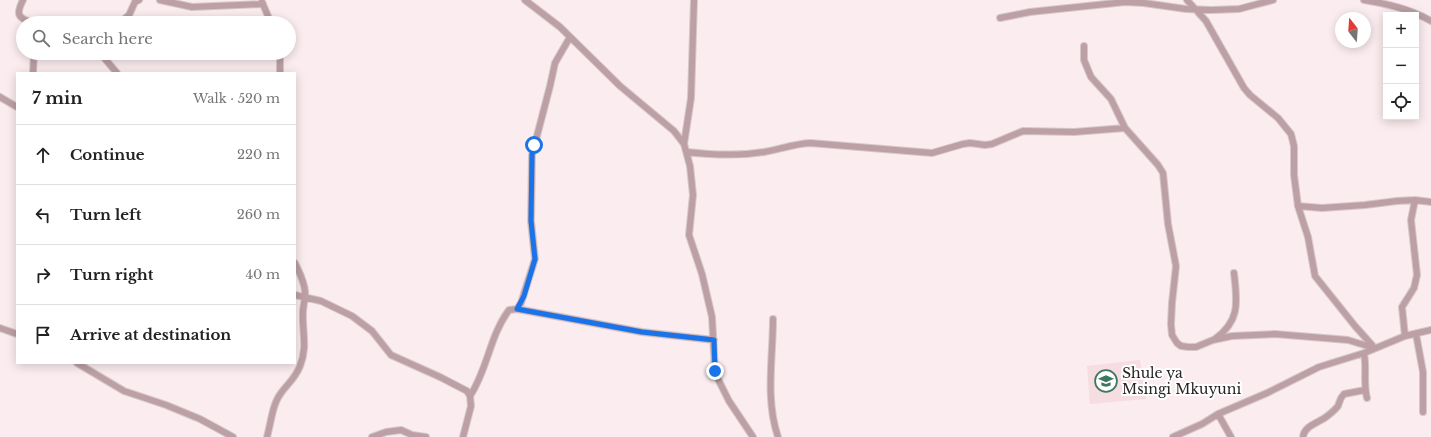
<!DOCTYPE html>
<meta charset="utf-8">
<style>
body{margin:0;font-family:"Libre Baskerville",serif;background:#f6f6f6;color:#222}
.controls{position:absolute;right:12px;top:12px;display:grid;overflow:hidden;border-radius:0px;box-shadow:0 2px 10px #0003}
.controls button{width:36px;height:36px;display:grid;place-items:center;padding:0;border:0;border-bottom:1px solid #e0e0e0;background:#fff;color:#222;font:20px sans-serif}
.compass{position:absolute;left:1335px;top:12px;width:36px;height:36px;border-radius:50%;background:#fff;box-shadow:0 2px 10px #0003;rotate:343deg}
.stop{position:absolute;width:12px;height:12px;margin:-9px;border:3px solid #1a73e8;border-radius:50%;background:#fff}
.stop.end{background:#1a73e8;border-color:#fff;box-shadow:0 1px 4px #0008}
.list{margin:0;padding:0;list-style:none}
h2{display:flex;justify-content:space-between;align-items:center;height:52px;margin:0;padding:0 16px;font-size:17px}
h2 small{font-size:13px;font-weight:400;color:#767676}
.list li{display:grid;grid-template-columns:26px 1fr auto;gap:12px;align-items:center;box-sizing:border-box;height:60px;padding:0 16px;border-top:1px solid #e0e0e0}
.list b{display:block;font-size:15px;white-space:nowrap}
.list em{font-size:13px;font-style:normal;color:#767676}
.icon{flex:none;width:22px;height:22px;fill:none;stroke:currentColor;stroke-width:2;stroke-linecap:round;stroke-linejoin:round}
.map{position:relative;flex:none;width:1431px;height:437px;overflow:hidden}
.search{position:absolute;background:#fff;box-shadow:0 2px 10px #0003;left:16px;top:16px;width:280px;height:44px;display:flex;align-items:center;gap:10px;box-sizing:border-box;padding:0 14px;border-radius:22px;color:#767676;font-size:15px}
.panel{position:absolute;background:#fff;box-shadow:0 2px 10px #0003;left:16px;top:72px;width:280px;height:292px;border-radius:0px}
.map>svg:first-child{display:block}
.built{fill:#f5dde1}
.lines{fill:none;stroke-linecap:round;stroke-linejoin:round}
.street-casing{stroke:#d5c8ca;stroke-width:8}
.street{stroke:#bca0a5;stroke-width:6}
.route{stroke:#1a73e8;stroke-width:5}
.labels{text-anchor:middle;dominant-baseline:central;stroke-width:4;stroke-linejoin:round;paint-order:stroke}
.poi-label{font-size:14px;fill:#272223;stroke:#fff;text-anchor:start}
</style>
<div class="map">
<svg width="1431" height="437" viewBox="0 0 1431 437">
<rect width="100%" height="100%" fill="#fbecef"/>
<path class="built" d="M 1140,360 L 1146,399 L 1090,404 L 1087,366 Z"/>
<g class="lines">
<g class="street-casing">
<path id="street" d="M 23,0 C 16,14 17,18 33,23
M 160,0 L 192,7 L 263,4
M 525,0 L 560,27 L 620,86 L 674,131 L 684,144 L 690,166 L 693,195 L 689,235 L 702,274 L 712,317 L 715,371 L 719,381 L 729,401 L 753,437
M 1187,0 L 1206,21 L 1244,88 L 1250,95 L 1278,118 L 1291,134 L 1294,146 L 1294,175 L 1298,206 L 1308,237 L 1315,276 L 1355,326 L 1372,345
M 1364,0 C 1388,4 1410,9 1431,21
M 262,2 L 271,23
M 1000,18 L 1030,12 L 1125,2 L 1144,3 L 1186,9 L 1211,10 L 1239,9 L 1273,0
M 119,23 L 129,15 L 135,2 L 139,0
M 1084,46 L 1084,60 L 1091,77 L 1111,99 L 1125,128 L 1158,165 L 1163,173 L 1168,224 L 1176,266 L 1172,303 L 1171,324 L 1172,335 L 1177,343 L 1181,346 L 1188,347 L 1196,347 L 1213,340 L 1232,336 L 1275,334 L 1348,340 L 1374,348
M 100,53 L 117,73
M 280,53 L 280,73
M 33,73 L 34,53
M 0,97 L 17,107
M 684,144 L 691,98 L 694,0
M 687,152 C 713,155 739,156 764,152 C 780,149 794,144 810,143 L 932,153 L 963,144 L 970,143 L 985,145 L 992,144 L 1023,131 L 1074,132 L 1125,128
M 1298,206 L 1322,208 L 1365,205 L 1397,201 L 1415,200 L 1431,202
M 295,295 L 321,301 L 352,316 L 372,331 L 391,355 L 440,377 L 467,391 L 470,396 L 471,406 L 463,437
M 517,309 L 642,332 L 714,340
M 773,319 C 773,358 765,399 778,437
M 0,328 L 17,334
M 1416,334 L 1423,372 L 1423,412
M 1405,336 L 1402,307 L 1414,288 L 1417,275 L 1411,220 L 1415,200
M 1215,339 C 1241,320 1237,301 1234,273
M 1364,353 C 1367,368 1363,383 1367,398
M 77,363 L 124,391 L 166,405 L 200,419 L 233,437
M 470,396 C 488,369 489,337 509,310 L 517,309 L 521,303 L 535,259 L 531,221 L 532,155 L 550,86 L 555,63 L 570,37
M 1218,414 L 1231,437
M 267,437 C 271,423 272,405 281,393 C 288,383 295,379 300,366 C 308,347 302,332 303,312 C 303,305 306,298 305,291 C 304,280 299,272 295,263
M 372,437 L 386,432 L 401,430 L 412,435 L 426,437
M 1173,437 L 1202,424 L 1218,414 L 1267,393 L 1319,367 L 1364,353 L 1405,336 L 1431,330
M 1303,437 C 1304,426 1318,423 1326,417 C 1330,414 1335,410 1338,406 C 1340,401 1340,398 1344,394 L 1365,390"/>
</g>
<use href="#street" class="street"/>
</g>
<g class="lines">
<path class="route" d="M 534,145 L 532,155 L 531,221 L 535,259 L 524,296 L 517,309 L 642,332 L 714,340 L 715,371"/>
</g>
<defs>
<g id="school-ring" transform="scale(1.15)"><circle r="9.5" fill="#fff" stroke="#3b7761" stroke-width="1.5"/><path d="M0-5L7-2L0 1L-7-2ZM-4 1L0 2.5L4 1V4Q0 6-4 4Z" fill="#3b7761"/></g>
</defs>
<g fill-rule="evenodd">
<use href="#school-ring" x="1106" y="381"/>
</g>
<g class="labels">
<g class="poi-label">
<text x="1122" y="373">Shule ya<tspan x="1122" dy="16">Msingi Mkuyuni</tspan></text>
</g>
</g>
</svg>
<div class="controls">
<button>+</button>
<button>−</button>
<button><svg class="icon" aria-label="locate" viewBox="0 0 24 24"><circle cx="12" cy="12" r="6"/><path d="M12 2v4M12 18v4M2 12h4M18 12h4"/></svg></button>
</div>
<svg class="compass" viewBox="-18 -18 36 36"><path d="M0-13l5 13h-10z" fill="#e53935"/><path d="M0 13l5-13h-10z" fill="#767676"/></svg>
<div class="stop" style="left:534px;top:145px"></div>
<div class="stop end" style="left:715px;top:371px"></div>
<div class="search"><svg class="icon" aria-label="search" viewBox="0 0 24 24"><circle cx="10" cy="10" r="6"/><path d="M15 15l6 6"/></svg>Search here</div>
<section class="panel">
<h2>7 min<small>Walk · 520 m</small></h2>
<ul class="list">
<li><svg class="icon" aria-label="ahead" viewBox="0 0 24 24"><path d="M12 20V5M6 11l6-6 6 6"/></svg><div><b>Continue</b></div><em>220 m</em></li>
<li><svg class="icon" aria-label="left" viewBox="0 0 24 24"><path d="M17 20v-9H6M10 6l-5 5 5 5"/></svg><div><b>Turn left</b></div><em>260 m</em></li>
<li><svg class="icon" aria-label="right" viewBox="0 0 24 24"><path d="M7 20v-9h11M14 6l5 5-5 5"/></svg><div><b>Turn right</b></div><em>40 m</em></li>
<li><svg class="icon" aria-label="arrive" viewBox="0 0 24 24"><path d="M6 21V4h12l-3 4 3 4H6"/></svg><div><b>Arrive at destination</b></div></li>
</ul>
</section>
</div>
